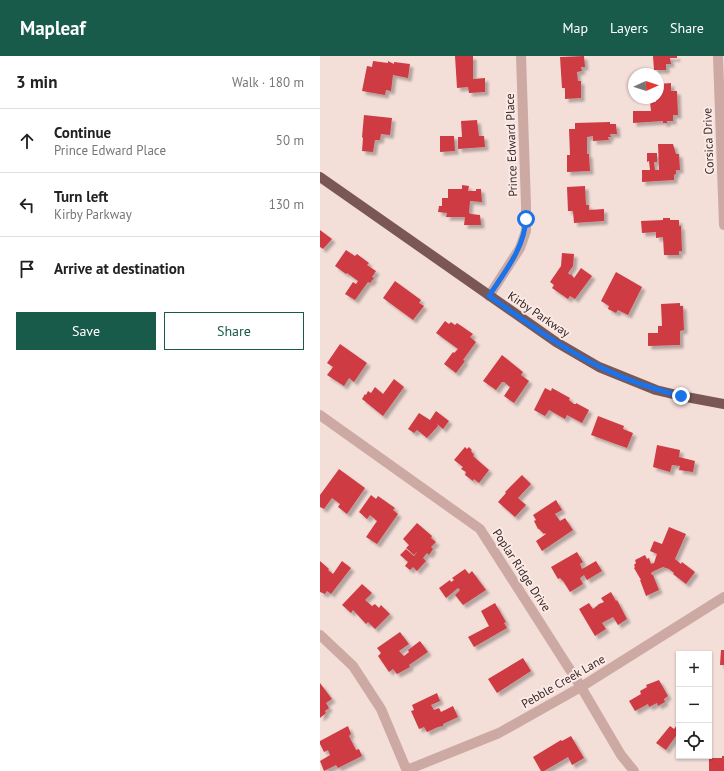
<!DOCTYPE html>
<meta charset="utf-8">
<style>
body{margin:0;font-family:"PT Sans",sans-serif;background:#f2f2f2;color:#222}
.controls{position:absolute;right:12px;bottom:12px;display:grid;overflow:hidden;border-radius:0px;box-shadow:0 1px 3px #0004}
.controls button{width:36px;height:36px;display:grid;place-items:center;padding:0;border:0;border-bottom:1px solid #e0e0e0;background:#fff;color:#222;font:20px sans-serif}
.compass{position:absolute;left:308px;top:12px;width:36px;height:36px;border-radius:50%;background:#fff;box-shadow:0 1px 3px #0004;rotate:87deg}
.stop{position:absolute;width:12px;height:12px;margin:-9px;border:3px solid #1a73e8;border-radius:50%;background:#fff}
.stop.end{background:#1a73e8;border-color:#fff;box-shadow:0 1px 4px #0008}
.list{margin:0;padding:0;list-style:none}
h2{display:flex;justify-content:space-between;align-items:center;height:52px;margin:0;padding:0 16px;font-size:17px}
h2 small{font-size:13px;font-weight:400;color:#767676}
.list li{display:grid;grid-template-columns:26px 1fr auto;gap:12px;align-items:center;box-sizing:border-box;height:64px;padding:0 16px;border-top:1px solid #e0e0e0}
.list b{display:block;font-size:15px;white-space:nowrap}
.list p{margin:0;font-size:13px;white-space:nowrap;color:#767676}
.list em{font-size:13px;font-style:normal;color:#767676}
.actions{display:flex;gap:8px;padding:12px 16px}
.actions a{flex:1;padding:9px 0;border:1px solid #185b4b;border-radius:0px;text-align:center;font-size:14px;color:#185b4b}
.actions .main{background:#185b4b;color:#fff}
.icon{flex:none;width:22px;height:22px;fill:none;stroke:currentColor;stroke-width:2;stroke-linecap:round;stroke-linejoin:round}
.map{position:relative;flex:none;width:404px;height:715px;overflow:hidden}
header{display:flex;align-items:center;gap:24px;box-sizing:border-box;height:56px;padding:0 20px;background:#185b4b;color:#fff}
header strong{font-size:19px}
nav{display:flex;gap:22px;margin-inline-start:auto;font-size:14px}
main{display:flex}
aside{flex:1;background:#fff}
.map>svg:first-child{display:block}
.building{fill:#cf3a42;filter:url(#shadow)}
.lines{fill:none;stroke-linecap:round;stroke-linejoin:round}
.minor{stroke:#ccaaa3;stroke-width:10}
.major{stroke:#7a5755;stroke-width:10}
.route{stroke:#1a73e8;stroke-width:5}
.labels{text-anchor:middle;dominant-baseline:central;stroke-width:4;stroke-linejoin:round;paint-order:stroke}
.street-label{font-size:12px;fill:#362626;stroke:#fbeae5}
</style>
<header>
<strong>Mapleaf</strong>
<nav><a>Map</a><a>Layers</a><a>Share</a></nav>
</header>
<main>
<aside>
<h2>3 min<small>Walk · 180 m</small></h2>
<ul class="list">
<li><svg class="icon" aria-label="ahead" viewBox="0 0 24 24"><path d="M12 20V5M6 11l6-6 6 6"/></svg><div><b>Continue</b><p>Prince Edward Place</p></div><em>50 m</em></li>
<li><svg class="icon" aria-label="left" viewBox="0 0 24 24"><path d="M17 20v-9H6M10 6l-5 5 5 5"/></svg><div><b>Turn left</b><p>Kirby Parkway</p></div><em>130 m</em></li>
<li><svg class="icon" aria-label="arrive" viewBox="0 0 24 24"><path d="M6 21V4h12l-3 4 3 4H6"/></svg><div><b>Arrive at destination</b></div></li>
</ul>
<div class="actions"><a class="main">Save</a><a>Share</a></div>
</aside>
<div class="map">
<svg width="404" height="715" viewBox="0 0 404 715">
<defs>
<filter id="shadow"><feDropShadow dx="3.5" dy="3.5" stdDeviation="1" flood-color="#0004"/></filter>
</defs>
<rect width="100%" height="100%" fill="#f3ded8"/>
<path class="building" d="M 135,0 L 153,0 L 153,23 L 165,22 L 165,36 L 149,37 L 148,31 L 137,32 Z
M 264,0 L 265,11 L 261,11 L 262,15 L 257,16 L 258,25 L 261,25 L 261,42 L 245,43 L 245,32 L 242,32 L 240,1 Z
M 333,0 L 357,0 L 357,2 L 350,2 L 351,8 L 346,8 L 346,14 L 334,14 Z
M 53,5 L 68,7 L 68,5 L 74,8 L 74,6 L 90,8 L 88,22 L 73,19 L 71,35 L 66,34 L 65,39 L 42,35 L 47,10 L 52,11 Z
M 351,27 L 351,35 L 357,35 L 358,59 L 353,59 L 353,65 L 347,65 L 347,67 L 343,67 L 343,65 L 313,67 L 313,55 L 331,55 L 330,46 L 336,46 L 335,42 L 338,42 L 338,28 Z
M 44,59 L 72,62 L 70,79 L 61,78 L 60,84 L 55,84 L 53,96 L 42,95 L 43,82 L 42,81 Z
M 157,64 L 159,80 L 164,80 L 165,91 L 138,93 L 138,81 L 142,81 L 141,65 Z
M 290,66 L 290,68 L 296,68 L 297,78 L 290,78 L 291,81 L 288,81 L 289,84 L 273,85 L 273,80 L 267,81 L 267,98 L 269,98 L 270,115 L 247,116 L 247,99 L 250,99 L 249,73 L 255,73 L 255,67 Z
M 120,80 L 134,80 L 135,95 L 120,96 Z
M 338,88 L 353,88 L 356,98 L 359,98 L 360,114 L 356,114 L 356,118 L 354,119 L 354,124 L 322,126 L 322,114 L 330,114 L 329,105 L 327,106 L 327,97 L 337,97 L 337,106 L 334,106 L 335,114 L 339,114 Z
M 142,129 L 149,130 L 148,135 L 156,135 L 156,133 L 161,133 L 162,146 L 150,145 L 149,157 L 151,158 L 160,159 L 161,169 L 144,169 L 145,161 L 126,161 L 127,157 L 118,156 L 119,150 L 122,150 L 122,142 L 128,142 L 128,133 L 142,133 Z
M 265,130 L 266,149 L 269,149 L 269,154 L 284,153 L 284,165 L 254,167 L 253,155 L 248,155 L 247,131 Z
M 343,162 L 350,162 L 350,164 L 359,164 L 359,170 L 361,170 L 362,195 L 359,195 L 359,199 L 344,199 L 343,181 L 336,182 L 336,176 L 322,177 L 321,165 L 343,164 Z
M 0,174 L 12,183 L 3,193 L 0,191 Z
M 26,194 L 35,200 L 37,198 L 49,207 L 47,209 L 56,215 L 52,221 L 54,222 L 50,227 L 48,226 L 35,244 L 25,238 L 33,226 L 36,228 L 38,225 L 27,217 L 26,218 L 15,210 Z
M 242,197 L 254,198 L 253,210 L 248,217 L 250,219 L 251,218 L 254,222 L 261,212 L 272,220 L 255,243 L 250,240 L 248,243 L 232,232 L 234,229 L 230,226 L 241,210 Z
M 296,216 L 322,231 L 308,259 L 298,254 L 296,257 L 288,253 L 289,250 L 281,245 Z
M 75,225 L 101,244 L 99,247 L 104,250 L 93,264 L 63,242 Z
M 360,247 L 360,250 L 363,250 L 364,274 L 360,275 L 360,289 L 328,290 L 328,277 L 338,277 L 338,270 L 342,270 L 341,248 Z
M 125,265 L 129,268 L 131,266 L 135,269 L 137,267 L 153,278 L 150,281 L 156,286 L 143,304 L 145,305 L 136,317 L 124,308 L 133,296 L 134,297 L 138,293 L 116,277 Z
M 20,288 L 47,307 L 34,326 L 29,322 L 24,330 L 7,319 L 13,311 L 7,307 Z
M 182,299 L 203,316 L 201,319 L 209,325 L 194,347 L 184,340 L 190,331 L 184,326 L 182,326 L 176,334 L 163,325 Z
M 74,323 L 84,331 L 63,360 L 42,343 L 45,338 L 46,339 L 48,335 L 51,337 L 55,331 L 63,338 Z
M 225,332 L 231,335 L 232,332 L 250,342 L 249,344 L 254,348 L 256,348 L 256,347 L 269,354 L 262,367 L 247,359 L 245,363 L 229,354 L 225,360 L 214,354 Z
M 116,355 L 129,365 L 123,373 L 117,368 L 118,370 L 107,382 L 97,374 L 94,377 L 88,373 L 99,357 L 110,364 Z
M 278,360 L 304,370 L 303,373 L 313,377 L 307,392 L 271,379 Z
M 337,389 L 360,394 L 359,401 L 375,405 L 373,416 L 359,414 L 360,410 L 352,409 L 350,416 L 333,411 Z
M 145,391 L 147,393 L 149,391 L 152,394 L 151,395 L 154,399 L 153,400 L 169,414 L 159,427 L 154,423 L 153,425 L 145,419 L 146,416 L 141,413 L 143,411 L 134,404 Z
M 19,413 L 45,432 L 27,458 L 18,451 L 20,448 L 12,442 L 4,453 L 0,451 L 0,439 Z
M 202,419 L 211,428 L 198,442 L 206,449 L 195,461 L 178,446 L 186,437 L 185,436 Z
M 51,439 L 56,443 L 58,440 L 75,452 L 73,454 L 78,458 L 57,488 L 46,481 L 57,465 L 50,459 L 47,463 L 39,456 Z
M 236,444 L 242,454 L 235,458 L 240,465 L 245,462 L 253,474 L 222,495 L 216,485 L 226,478 L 225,477 L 224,478 L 219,473 L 218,473 L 214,465 L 216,464 L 213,459 Z
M 97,467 L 112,480 L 111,482 L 116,486 L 111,491 L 113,493 L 109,499 L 107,497 L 103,502 L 106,505 L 97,515 L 93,511 L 90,514 L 85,510 L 88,506 L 80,499 L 86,493 L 94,500 L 98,495 L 94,499 L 86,492 L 89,489 L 83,483 Z
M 349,471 L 366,478 L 355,503 L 361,508 L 362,506 L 375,516 L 366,528 L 353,518 L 354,517 L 349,513 L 343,511 L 334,515 L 331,517 L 332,519 L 333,519 L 339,534 L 326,540 L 320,524 L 321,524 L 314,512 L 315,511 L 314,509 L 316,507 L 315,504 L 325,499 L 327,503 L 329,502 L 331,508 L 334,507 L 337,498 L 330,495 L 334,485 L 342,488 Z
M 257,496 L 263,506 L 260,508 L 262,513 L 276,505 L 282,515 L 267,524 L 264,519 L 260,522 L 263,528 L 250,536 L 243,525 L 240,522 L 238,523 L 231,511 Z
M 0,505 L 9,513 L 8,514 L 13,518 L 22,505 L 31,512 L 11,538 L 7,535 L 5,538 L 0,536 Z
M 145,513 L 149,518 L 152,515 L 166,534 L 143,549 L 135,539 L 140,534 L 138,532 L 126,542 L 119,532 L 130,524 L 131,526 L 134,524 L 132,522 Z
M 42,528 L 52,537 L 45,544 L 52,550 L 55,548 L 59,552 L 61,549 L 70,558 L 55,573 L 48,566 L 46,568 L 33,554 L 31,557 L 22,549 Z
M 291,536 L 296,545 L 297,544 L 307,563 L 298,569 L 293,561 L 282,567 L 286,573 L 275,580 L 259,553 L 269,547 L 273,553 L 279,548 L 284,546 L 281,542 Z
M 175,547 L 186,566 L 184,567 L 187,572 L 154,591 L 148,581 L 169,570 L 161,555 Z
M 80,576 L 89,588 L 79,595 L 84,600 L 89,596 L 88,594 L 100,585 L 108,596 L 89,609 L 90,611 L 77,618 L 73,613 L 69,616 L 58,600 L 61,597 L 57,592 Z
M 401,594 L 404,594 L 404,609 L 400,609 Z
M 203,602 L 211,615 L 177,637 L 168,623 Z
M 339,624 L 348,640 L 344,643 L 345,646 L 338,650 L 337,647 L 329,651 L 328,648 L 315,655 L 309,645 L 321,638 L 320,635 L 327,631 L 326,629 Z
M 0,627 L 12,643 L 6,647 L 9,652 L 5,655 L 6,657 L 0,662 Z
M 117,637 L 120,645 L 111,649 L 114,654 L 119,652 L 121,656 L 133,650 L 138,661 L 123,668 L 123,670 L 118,671 L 107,676 L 104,671 L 99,673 L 91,655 L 94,654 L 92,649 Z
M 359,666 L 359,678 L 358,677 L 346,694 L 336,687 L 350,670 L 354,673 Z
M 28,670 L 31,678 L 29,680 L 36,694 L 39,693 L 42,700 L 18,712 L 16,709 L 4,715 L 0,705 L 10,699 L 8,694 L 4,696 L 0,688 L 0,685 Z
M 251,680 L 264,702 L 252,709 L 248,701 L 224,715 L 221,715 L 213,701 L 241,684 L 242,685 Z
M 402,700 L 404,700 L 404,715 L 389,715 L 389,702 L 402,702 Z"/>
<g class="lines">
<path class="minor" d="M 398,0 L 404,169
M 169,240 L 200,192 L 206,175 L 206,149 L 201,0
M 0,359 L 160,473 L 261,631 L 301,699 L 314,715
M 0,579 L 33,610 L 61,653 L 87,715
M 87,714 L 179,677 L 261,631 L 404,541"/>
<path class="major" d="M 0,121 L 236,286 L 279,311 L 336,334 L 361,340 L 404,348"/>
</g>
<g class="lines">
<path class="route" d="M 206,163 C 204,193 185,215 169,240 C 205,265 241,292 280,311 C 306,324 333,333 361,340"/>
</g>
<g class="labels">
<g class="street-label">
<text transform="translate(388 85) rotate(-92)">Corsica Drive</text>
<text transform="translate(191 89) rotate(-92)">Prince Edward Place</text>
<text transform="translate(219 258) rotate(34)">Kirby Parkway</text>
<text transform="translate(202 514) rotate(57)">Poplar Ridge Drive</text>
<text transform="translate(243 625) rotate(-30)">Pebble Creek Lane</text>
</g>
</g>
</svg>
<div class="controls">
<button>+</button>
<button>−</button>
<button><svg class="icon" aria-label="locate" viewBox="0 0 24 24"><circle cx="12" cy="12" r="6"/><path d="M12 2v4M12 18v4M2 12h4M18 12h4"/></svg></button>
</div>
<svg class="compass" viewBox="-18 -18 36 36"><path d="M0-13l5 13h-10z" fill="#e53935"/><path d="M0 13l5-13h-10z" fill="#767676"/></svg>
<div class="stop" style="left:206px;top:163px"></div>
<div class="stop end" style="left:361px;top:340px"></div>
</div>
</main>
